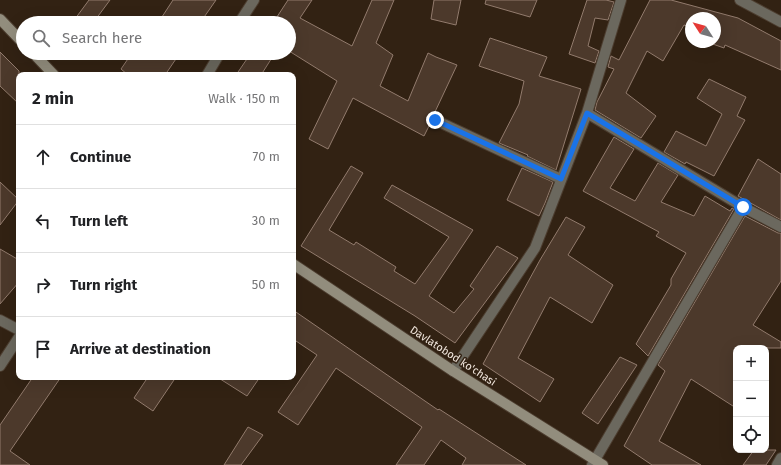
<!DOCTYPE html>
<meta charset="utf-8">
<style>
body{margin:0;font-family:"Fira Sans",sans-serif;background:#f2f2f2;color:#202124}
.controls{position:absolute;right:12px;bottom:12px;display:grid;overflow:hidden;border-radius:8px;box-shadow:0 4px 16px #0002}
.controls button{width:36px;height:36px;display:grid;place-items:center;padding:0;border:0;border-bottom:1px solid #e0e0e0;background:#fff;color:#202124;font:20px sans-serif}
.compass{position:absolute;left:685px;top:12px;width:36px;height:36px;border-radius:50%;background:#fff;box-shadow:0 4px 16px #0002;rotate:306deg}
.stop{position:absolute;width:12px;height:12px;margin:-9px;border:3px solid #1a73e8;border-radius:50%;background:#fff}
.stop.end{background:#1a73e8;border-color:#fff;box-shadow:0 1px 4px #0008}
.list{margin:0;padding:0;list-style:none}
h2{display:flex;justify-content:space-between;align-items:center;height:52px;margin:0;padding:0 16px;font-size:17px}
h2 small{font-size:13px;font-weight:400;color:#757577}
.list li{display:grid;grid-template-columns:26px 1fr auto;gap:12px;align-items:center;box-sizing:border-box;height:64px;padding:0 16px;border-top:1px solid #e0e0e0}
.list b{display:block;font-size:15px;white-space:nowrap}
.list em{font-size:13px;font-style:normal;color:#757577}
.icon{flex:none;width:22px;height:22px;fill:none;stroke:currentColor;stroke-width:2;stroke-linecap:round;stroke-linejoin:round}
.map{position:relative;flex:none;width:781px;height:465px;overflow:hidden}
.search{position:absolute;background:#fff;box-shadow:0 4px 16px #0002;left:16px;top:16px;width:280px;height:44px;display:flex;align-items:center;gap:10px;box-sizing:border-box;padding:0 14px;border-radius:22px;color:#757577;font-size:15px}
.panel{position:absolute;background:#fff;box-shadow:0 4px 16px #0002;left:16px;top:72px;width:280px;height:308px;border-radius:8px}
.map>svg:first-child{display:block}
.building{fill:#4c392b;stroke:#927b6d}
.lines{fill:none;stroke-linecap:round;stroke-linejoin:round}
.street-casing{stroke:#4c3d2f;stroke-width:12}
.secondary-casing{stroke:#4c3d2f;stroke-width:12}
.street{stroke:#6b685e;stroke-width:10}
.secondary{stroke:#928d7d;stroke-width:10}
.route{stroke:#1a73e8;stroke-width:5}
.labels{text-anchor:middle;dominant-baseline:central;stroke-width:3;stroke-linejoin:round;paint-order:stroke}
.street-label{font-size:11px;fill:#efe4db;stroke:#322213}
</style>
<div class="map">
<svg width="781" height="465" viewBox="0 0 781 465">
<rect width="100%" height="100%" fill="#322213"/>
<path class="building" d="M 89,0 L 110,0 L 93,23 L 72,23 Z
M 173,0 L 216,0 L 200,23 L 158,23 Z
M 288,0 L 312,0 L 300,18 L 352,46 L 372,0 L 394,0 L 376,43 L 393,55 L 380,86 L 408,101 L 428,53 L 436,57 L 457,65 L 434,114 L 432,114 L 429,117 L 429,120 L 430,124 L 424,136 L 353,98 L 328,149 L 309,139 L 337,81 L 289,51 L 289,23 L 273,23 Z
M 434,0 L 461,0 L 456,25 L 431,19 Z
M 486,0 L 537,0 L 530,17 L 485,4 Z
M 587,0 L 606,0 L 614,2 L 608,20 L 595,18 L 588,46 L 599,51 L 595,63 L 569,54 Z
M 650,0 L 671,0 L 738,18 L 781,41 L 781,70 L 725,45 L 724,48 L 707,42 L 715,42 L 715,18 L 691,18 L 691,27 L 684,25 L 663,61 L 647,51 L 626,93 L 656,116 L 641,138 L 595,110 L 597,102 L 614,69 L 608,67 L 611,56 L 619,60 Z
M 490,38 L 547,57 L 539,76 L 581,89 L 556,170 L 527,156 L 528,155 L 499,143 L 519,104 L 524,81 L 479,66 Z
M 0,52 L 19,71 L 19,104 L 0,86 Z
M 132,53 L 180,53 L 165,75 L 128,75 L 121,69 Z
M 251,53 L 275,53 L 261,75 L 236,75 Z
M 709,79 L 746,97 L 737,116 L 745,120 L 714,176 L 686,162 L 685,164 L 664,152 L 676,131 L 706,146 L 722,114 L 697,98 Z
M 614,137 L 634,149 L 610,188 L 635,201 L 658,163 L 678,175 L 661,202 L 694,216 L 705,196 L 730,211 L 732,208 L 734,209 L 648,356 L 636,344 L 671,285 L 671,279 L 686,253 L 656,236 L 659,232 L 583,191 Z
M 758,159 L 781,174 L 781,220 L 738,196 Z
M 351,166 L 363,173 L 329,230 L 354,245 L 356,242 L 396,267 L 394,271 L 415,284 L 449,237 L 384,198 L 392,185 L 473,230 L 429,296 L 454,313 L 474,289 L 470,286 L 497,246 L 518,258 L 455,343 L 415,316 L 301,246 Z
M 522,168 L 553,182 L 545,203 L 539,216 L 507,200 Z
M 0,182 L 19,200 L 0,225 Z
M 745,216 L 778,233 L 781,233 L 781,281 L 753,325 L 781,342 L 781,348 L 736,348 L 736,408 L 691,379 L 659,441 L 701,465 L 652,465 L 624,446 L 665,371 L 658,365 Z
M 566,217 L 585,227 L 568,255 L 613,285 L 592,323 L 550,297 L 518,358 L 554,379 L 540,402 L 483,364 L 540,260 Z
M 0,249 L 19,260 L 19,282 L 0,304 Z
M 293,310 L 438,410 L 439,409 L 526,465 L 462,465 L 466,458 L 441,440 L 424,465 L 396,465 L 422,427 L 336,368 L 298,425 L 278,412 L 317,355 L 293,339 Z
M 620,357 L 637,365 L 598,424 L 582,413 Z
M 33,377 L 61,377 L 10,451 L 30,465 L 0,465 L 0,425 Z
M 148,377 L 176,377 L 153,411 L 134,398 Z
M 217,377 L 260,377 L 247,396 Z
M 248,427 L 263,435 L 241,465 L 224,465 Z
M 754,450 L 776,450 L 766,465 L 743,465 Z"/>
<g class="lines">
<g class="street-casing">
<path id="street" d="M 740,0 L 781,22
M 239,23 L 254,0
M 207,75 L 220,53
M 587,113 L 743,207 L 781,227
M 435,120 L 561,179
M 0,320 L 19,330
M 0,366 L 19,337
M 453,371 L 535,248 L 587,113 L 621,0
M 592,465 L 743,207
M 777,465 L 781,458"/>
</g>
<g class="secondary-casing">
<path id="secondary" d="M 0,19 L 23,43
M 33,53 L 54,75
M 293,264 L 453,371 L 603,465"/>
</g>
<use href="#street" class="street"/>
<use href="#secondary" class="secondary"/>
</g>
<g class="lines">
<path class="route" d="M 435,120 L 561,179 L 587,113 L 743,207"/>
</g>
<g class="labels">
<g class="street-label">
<text transform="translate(453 356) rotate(33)">Davlatobod ko'chasi</text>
</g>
</g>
</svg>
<div class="controls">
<button>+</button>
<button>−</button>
<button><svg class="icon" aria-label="locate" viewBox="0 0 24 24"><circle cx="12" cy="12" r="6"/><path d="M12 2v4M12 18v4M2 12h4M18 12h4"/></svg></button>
</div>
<svg class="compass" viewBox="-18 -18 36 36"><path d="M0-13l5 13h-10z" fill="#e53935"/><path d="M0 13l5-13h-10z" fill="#757577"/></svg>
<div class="stop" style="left:743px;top:207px"></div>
<div class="stop end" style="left:435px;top:120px"></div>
<div class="search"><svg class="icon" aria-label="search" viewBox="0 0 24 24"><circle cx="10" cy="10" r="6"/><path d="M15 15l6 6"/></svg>Search here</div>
<section class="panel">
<h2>2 min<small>Walk · 150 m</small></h2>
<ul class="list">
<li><svg class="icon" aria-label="ahead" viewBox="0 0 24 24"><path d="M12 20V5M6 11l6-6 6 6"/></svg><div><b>Continue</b></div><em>70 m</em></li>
<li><svg class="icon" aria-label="left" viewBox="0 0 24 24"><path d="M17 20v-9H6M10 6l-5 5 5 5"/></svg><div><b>Turn left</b></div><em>30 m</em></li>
<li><svg class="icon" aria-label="right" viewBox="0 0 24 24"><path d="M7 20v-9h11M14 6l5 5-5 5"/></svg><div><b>Turn right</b></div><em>50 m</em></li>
<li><svg class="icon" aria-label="arrive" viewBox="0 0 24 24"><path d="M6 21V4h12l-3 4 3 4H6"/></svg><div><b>Arrive at destination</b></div></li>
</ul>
</section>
</div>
